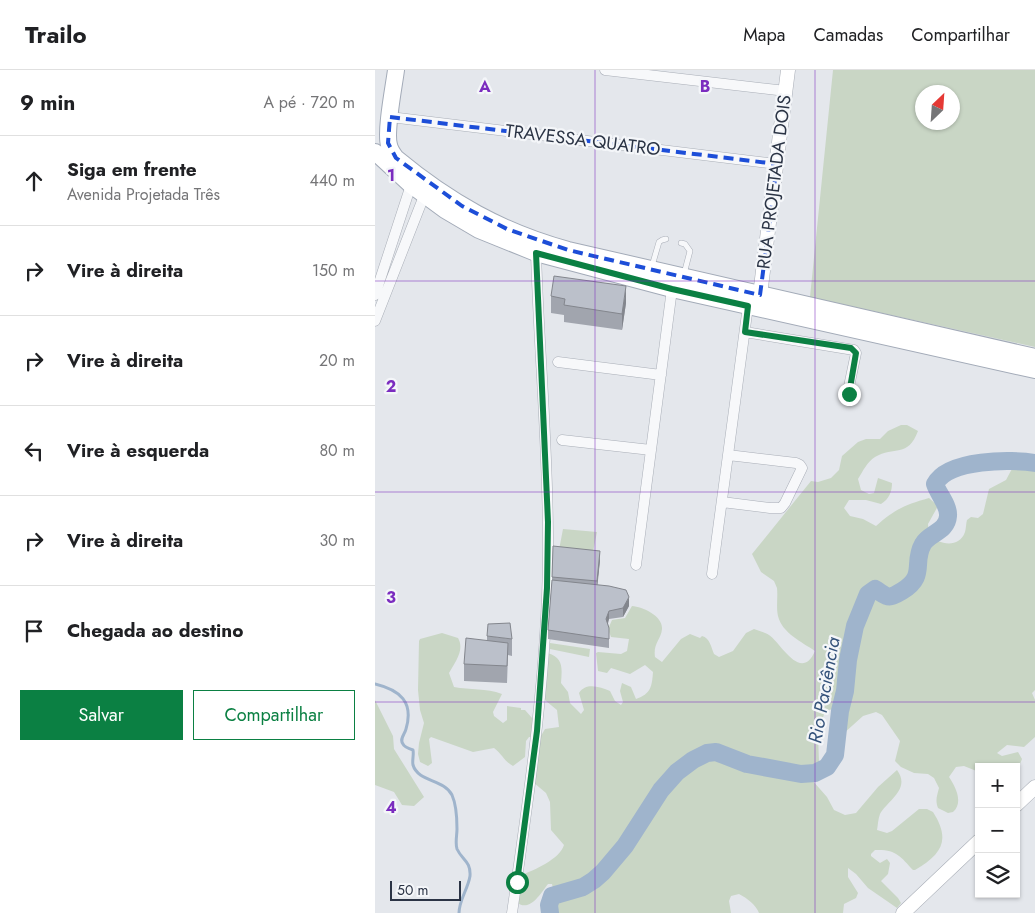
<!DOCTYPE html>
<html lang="pt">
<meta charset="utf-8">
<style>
body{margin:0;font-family:Jost,sans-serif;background:#f2f2f2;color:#202124}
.controls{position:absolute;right:15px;bottom:15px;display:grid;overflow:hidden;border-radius:0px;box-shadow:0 1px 4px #0004}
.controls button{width:45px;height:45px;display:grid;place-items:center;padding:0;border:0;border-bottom:1px solid #e0e0e0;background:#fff;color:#202124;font:25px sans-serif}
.compass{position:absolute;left:540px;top:15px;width:45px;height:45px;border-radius:50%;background:#fff;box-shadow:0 1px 4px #0004;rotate:25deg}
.scale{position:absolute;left:15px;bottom:12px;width:71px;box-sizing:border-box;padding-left:5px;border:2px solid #2b3445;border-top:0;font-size:14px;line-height:18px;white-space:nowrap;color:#2b3445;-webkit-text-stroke:4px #f4f6f9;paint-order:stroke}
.stop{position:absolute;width:15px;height:15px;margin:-11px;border:4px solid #0b8043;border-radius:50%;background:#fff}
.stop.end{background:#0b8043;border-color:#fff;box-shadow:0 1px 5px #0008}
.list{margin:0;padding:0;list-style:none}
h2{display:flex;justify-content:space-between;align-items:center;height:65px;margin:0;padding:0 20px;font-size:21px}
h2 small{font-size:16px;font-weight:400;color:#757577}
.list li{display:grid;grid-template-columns:32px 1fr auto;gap:15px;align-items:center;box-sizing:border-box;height:90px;padding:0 20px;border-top:1px solid #e0e0e0}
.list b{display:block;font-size:19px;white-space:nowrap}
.list p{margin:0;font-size:16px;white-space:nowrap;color:#757577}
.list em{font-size:16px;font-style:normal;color:#757577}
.actions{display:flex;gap:10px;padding:15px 20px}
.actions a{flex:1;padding:11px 0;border:1px solid #0b8043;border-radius:0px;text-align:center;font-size:18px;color:#0b8043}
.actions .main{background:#0b8043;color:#fff}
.icon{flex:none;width:28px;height:28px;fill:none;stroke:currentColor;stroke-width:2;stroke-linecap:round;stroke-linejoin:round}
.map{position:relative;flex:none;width:660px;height:843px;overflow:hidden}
header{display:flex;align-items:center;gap:30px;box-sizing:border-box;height:70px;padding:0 25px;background:#fff;border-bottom:1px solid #e0e0e0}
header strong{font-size:24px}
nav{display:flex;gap:28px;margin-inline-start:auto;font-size:18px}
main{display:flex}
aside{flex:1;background:#fff}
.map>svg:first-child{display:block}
.green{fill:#c9d6c5;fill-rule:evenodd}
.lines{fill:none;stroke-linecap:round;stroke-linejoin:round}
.stream{stroke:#9fb4cc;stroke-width:3}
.river{stroke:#9fb4cc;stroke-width:18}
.lane-casing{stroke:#a9aeb7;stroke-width:6}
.street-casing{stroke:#a9aeb7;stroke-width:11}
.secondary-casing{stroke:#a9aeb7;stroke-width:15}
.primary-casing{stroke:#a3abb8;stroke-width:18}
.lane{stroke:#f7f8fa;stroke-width:5}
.street{stroke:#f7f8fa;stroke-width:10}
.secondary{stroke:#fff;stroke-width:14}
.primary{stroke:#fff;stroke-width:16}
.wall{fill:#a1a5ae}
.shaded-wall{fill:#83868d}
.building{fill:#bbc0ca;stroke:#83868d}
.route{stroke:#0b8043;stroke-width:6}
.marked{fill:none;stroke:#1d4ed8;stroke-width:4;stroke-dasharray:10 6;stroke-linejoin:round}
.grid{fill:none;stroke:#7b2cbf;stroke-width:1;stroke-opacity:0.55}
.labels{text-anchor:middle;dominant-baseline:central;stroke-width:4.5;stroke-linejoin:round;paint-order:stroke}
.street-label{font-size:18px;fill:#2b3445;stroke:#f4f6f9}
.water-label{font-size:19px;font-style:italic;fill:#34527a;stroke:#f4f6f9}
.grid-label{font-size:16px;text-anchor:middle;font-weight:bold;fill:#7b2cbf;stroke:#f4f6f9;stroke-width:4.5;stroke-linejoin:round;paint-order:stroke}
</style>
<header>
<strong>Trailo</strong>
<nav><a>Mapa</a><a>Camadas</a><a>Compartilhar</a></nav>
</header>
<main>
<aside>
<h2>9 min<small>A pé · 720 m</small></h2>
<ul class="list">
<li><svg class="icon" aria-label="ahead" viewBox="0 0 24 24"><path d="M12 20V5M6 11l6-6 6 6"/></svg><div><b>Siga em frente</b><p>Avenida Projetada Três</p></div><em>440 m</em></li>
<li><svg class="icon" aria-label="right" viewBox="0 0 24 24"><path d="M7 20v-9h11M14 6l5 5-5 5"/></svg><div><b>Vire à direita</b></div><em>150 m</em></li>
<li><svg class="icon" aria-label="right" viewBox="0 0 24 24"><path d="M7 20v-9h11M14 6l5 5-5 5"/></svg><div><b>Vire à direita</b></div><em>20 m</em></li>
<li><svg class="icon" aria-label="left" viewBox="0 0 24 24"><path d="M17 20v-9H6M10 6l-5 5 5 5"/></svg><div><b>Vire à esquerda</b></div><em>80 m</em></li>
<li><svg class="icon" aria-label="right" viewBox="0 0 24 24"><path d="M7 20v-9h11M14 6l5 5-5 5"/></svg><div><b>Vire à direita</b></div><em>30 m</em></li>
<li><svg class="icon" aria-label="arrive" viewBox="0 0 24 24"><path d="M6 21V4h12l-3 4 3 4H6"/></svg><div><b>Chegada ao destino</b></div></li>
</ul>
<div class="actions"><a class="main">Salvar</a><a>Compartilhar</a></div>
</aside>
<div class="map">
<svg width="660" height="843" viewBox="0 0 660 843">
<rect width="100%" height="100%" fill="#e4e7ec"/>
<path class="green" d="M 458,0 L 660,0 L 660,277 L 435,227 ZM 548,22 L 578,22 L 578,52 L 548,52 Z
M 526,355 L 532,355 L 543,361 C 533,388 519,376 500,387 C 492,392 488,401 483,409 L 486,420 L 494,424 L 499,423 L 503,408 L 517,413 C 517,422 514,429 506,434 L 491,430 L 474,430 L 469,438 L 475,446 L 488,449 L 501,456 C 520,439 530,435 554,428 L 563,436 L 553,454 L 554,466 C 564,474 584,479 590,462 C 591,459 591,453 592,450 L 596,447 L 603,448 L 608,444 L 614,419 L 631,410 L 639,395 L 648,392 L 660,393 L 660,620 L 657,623 L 660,630 L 660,667 L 649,677 L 632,675 L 622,683 L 627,686 L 643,682 L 647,689 L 645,694 L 633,697 L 604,697 L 604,702 L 589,696 L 581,697 L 574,707 C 580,716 589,732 578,742 L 573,743 L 563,738 C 560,730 562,726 564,718 L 559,708 L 553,704 L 539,703 L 526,697 L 520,691 L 525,671 L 507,645 L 501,642 L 488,646 L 468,664 L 458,639 L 450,641 L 443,664 L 444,692 L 437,702 L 437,710 L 452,727 L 459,740 L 470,745 L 481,743 L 503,717 L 522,700 C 536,719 513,730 505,744 C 503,749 503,755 502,760 L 512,763 L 517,761 L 544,739 L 552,739 L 558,742 C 576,770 567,784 540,800 L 538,800 C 525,786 521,779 500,780 L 496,784 L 496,786 L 505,793 L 512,789 L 515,793 L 513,804 L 506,811 L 523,828 L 526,833 L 522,838 L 493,818 L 481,804 L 473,798 L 473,807 L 483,823 L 481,828 L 469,834 L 468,843 L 384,843 C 381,835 372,828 364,824 L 356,826 L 354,831 L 356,843 L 176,843 L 179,823 L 177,814 L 173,814 C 165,824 155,843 141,832 L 147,805 C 159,800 185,789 189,775 L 176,760 L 175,732 L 171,723 L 152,707 L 155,693 L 164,685 L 163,671 L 170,659 L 184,657 L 182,640 L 171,631 L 166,622 L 172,583 C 189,587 187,599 186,613 L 193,622 L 195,633 L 206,644 L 209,640 L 204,623 C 211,612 225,617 235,621 L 240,631 L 246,635 L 248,632 L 245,621 L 247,613 L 256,617 L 261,629 C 276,624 277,616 278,602 L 270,595 L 255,604 L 236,598 L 232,603 L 223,601 L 221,583 L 223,582 L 246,584 L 252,581 L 254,569 L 236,567 L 233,559 L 237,550 L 250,548 L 257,536 C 268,537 288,546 287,559 C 286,570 278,573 280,587 L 287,592 L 306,569 L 315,564 L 325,568 L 327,566 C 335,568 336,577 339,584 L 344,587 L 358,581 L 371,563 L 379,559 C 384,561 390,562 394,565 C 406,573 426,613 440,581 C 427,572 407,563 403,546 C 401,537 403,527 402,518 L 399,511 L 386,502 L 377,484 L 436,411 L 443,412 L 456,408 L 464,400 L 467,386 L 483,372 L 491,369 L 505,369 L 513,361 Z
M 188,459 L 222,462 L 218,482 L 184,480 Z
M 67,563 L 83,568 C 90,580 80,592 74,603 L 79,617 C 95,620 111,618 127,624 L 118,642 L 119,646 L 128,653 L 132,650 L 132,636 L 146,638 L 146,640 L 150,640 L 165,657 L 160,667 L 154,667 L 151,671 L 150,687 L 138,696 C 130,692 127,684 119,678 L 98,682 L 56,667 L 54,669 L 57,693 L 53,696 L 45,692 L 43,684 L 44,673 L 49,653 L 45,640 L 43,620 L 44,571 L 45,569 Z
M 175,573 L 215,579 L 214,587 L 175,579 Z
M 0,630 L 18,666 L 19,679 L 49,727 L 39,736 L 27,735 L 19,722 L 0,715 Z"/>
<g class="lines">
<path class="stream" d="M 0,614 C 25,620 39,632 31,659 C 30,664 24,669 28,674 C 29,677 35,679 38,680 C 39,685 37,690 38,695 C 43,712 69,709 77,725 C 81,734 82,749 82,759 C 82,765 80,773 82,779 C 87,790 96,791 95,806 C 93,819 84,830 84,843"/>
<path class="river" d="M 175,843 L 174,835 L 177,826 L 208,817 L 219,810 L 228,802 L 250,776 L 286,720 L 302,702 L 318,690 L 332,683 L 341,682 L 372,694 L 426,704 L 440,703 L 452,697 L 460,685 L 465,641 L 470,621 L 473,590 L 480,556 L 493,524 L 500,519 C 513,527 512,530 527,521 C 552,506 537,493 548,474 C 554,463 572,462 573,446 C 574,435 563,424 560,414 C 573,389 637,389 660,393"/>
<g class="lane-casing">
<path id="lane" d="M 306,173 L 310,174 L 315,181 L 309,204
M 277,196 L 284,172 L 287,170 L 291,169"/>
</g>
<g class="street-casing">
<path id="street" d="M 230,0 L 411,21
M 15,47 L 402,94
M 0,225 L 36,115
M 0,251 L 49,126
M 370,262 L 479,280 L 481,283 L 472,326
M 183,292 L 286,305
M 187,370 L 276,380
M 347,432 L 395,438 L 406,438 L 410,433 L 427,398 L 425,395 L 421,393 L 353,385
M 261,495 L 297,219
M 337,504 L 373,236
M 137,843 C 154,725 172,606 173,486 C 174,385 164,284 161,183"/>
</g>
<g class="secondary-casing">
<path id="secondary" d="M 385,225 L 413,0
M 641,735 L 660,717
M 528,843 L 604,771"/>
</g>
<g class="primary-casing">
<path id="primary" d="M 21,0 C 19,16 10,61 14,75 C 15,80 18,84 21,88 C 74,132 127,162 193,180 L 660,287
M 0,82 L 36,115 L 70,140 L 104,160 L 161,183 L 297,219 L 660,300"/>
</g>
<use href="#lane" class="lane"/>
<use href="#street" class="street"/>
<use href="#secondary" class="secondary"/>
<use href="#primary" class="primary"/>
</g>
<path class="wall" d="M 176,226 L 251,233 L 247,260 L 189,252 L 189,245 L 176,243 Z
M 178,476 L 225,490 L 222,515 L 254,536 L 248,547 L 234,549 L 233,554 L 234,558 L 234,578 L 173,569 L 173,560 L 177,511 Z
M 112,566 L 137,569 L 137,586 L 133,585 L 132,613 L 89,611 L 89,594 L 112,571 Z"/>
<path class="shaded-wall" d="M 251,216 L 251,233 L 247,260 L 247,244 Z
M 225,481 L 225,490 L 222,520 L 222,511 Z
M 254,527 L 254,536 L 248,547 L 248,538 Z
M 234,541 L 234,549 L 231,558 L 231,549 Z"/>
<path class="building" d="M 179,206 L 251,216 L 247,244 L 189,235 L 190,229 L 176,226 Z
M 178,476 L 225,481 L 222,511 L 177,507 Z
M 177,510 L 234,516 L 251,520 L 254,527 L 248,538 L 234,541 L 231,549 L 234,558 L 234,569 L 173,560 Z
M 135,553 L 137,569 L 112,566 L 113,554 Z
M 91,568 L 133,573 L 132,596 L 89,594 Z"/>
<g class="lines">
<path class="route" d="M 142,812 L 162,661 L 172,518 L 173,452 L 161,183 L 297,219 L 373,236 L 370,262 L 476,278 L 481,283 L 474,324"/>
</g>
<path class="marked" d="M 15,47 L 402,94 L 385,225 L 193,180 L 132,159 L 87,136 L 21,88 L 13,73 Z"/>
<path class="grid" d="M 220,0 L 220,843M 440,0 L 440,843M 0,211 L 660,211M 0,422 L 660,422M 0,632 L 660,632"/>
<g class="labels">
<g class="street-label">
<text transform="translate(208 70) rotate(7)">TRAVESSA QUATRO</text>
<text transform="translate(399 112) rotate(-83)">RUA PROJETADA DOIS</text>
</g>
<g class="water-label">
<text transform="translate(449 620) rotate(-80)">Rio Paciência</text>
</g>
</g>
<g class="grid-label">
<text x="110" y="22">A</text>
<text x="330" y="22">B</text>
<text x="16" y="111">1</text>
<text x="16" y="322">2</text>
<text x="16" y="533">3</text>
<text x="16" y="743">4</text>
</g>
</svg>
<div class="controls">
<button>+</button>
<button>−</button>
<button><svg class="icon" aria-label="layers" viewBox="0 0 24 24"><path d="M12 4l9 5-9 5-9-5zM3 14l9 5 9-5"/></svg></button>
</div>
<svg class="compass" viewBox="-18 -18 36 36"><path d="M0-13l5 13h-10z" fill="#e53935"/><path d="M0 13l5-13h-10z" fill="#757577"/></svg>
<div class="scale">50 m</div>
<div class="stop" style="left:142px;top:812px"></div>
<div class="stop end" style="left:474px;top:324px"></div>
</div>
</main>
